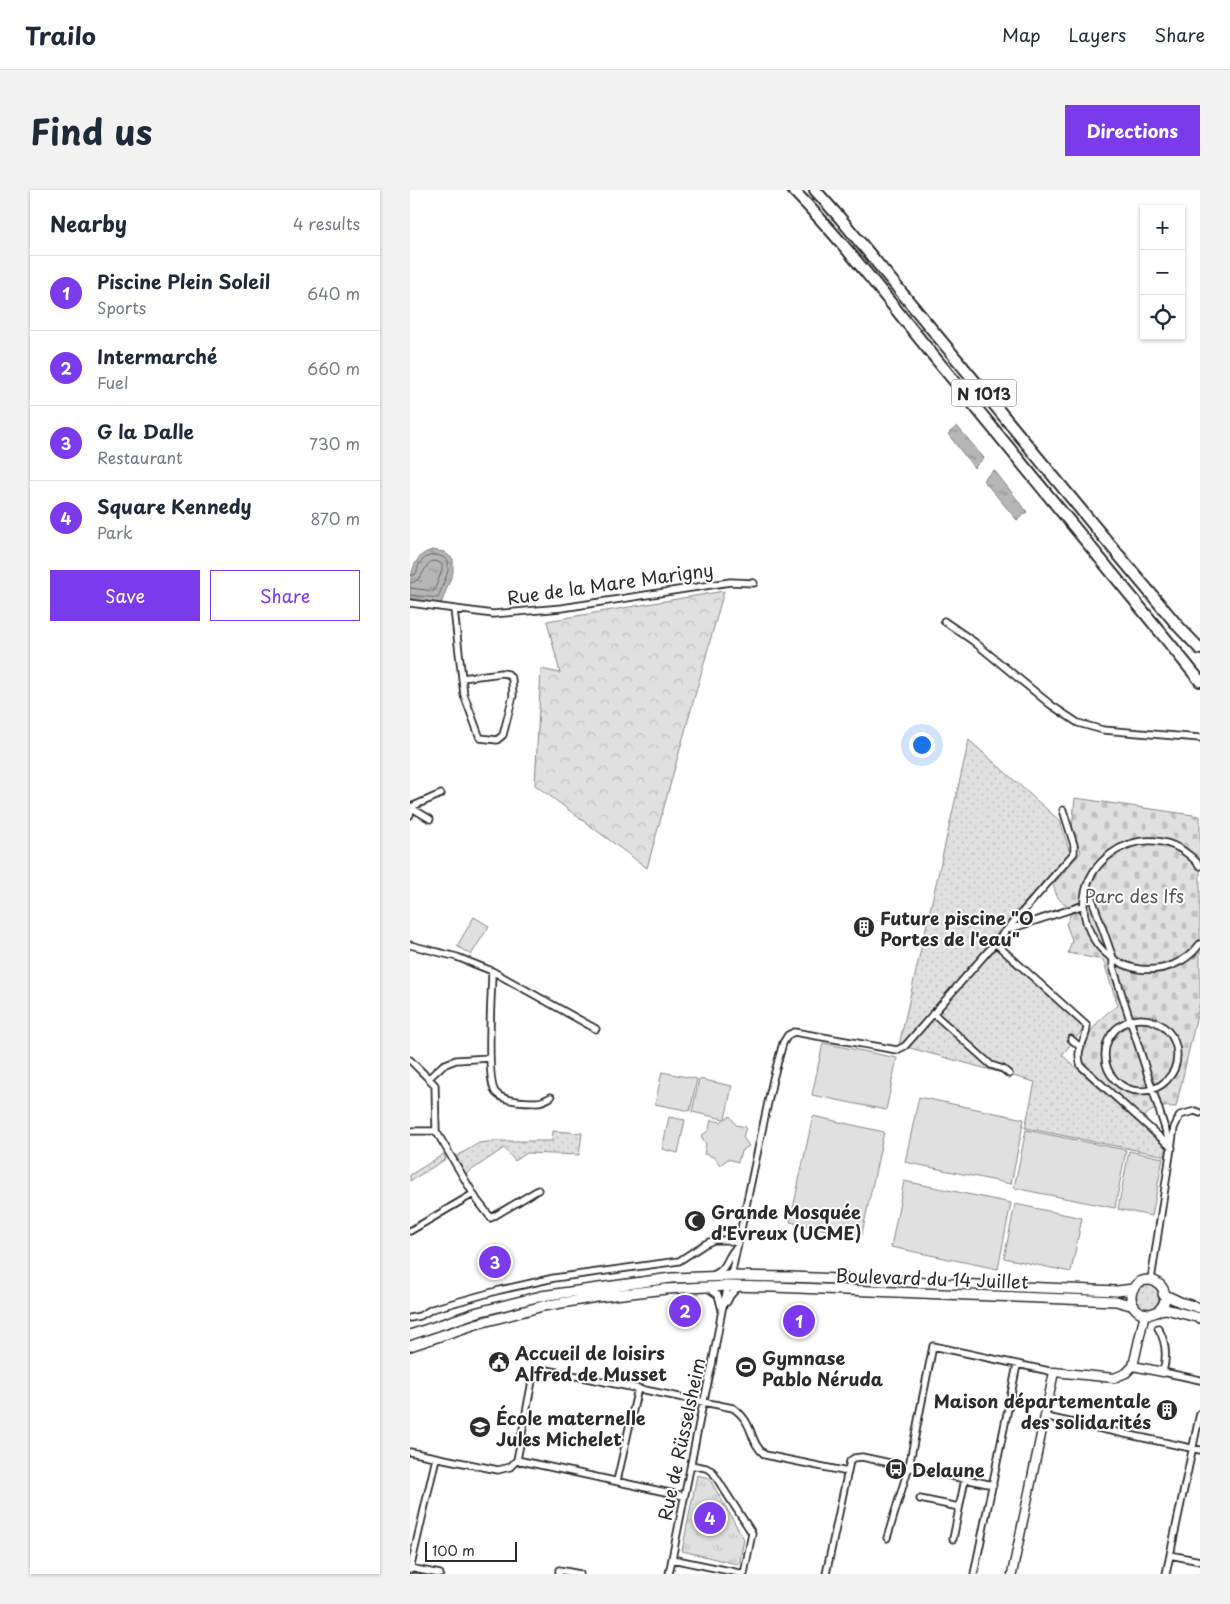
<!DOCTYPE html>
<meta charset="utf-8">
<style>
body{margin:0;font-family:"Playpen Sans",sans-serif;background:#f2f2f3;color:#1f2937}
.controls{position:absolute;right:15px;top:15px;display:grid;overflow:hidden;border-radius:0px;box-shadow:0 1px 4px #0004}
.controls button{width:45px;height:45px;display:grid;place-items:center;padding:0;border:0;border-bottom:1px solid #e0e1e3;background:#fff;color:#1f2937;font:25px sans-serif}
.scale{position:absolute;left:15px;bottom:12px;width:92px;box-sizing:border-box;padding-left:5px;border:2px solid #2b2b2b;border-top:0;font-size:14px;line-height:18px;white-space:nowrap;color:#2b2b2b;-webkit-text-stroke:4px #fff;paint-order:stroke}
.you{position:absolute;left:511px;top:554px;width:18px;height:18px;margin:-12px;border:4px solid #fff;border-radius:50%;background:#1a73e8;box-shadow:0 0 0 8px #1a73e833}
.badge{display:grid;place-items:center;width:32px;height:32px;border-radius:50%;background:#7c3aed;color:#fff;font-size:16px;font-weight:700}
.pin{position:absolute;translate:-50% -50%;border:2px solid #fff;box-shadow:0 1px 5px #0006}
.list{margin:0;padding:0;list-style:none}
h2{display:flex;justify-content:space-between;align-items:center;height:65px;margin:0;padding:0 20px;font-size:21px}
h2 small{font-size:16px;font-weight:400;color:#747a83}
.list li{display:grid;grid-template-columns:32px 1fr auto;gap:15px;align-items:center;box-sizing:border-box;height:75px;padding:0 20px;border-top:1px solid #e0e1e3}
.list b{display:block;font-size:19px;white-space:nowrap}
.list p{margin:0;font-size:16px;white-space:nowrap;color:#747a83}
.list em{font-size:16px;font-style:normal;color:#747a83}
.actions{display:flex;gap:10px;padding:15px 20px}
.actions a{flex:1;padding:11px 0;border:1px solid #7c3aed;border-radius:0px;text-align:center;font-size:18px;color:#7c3aed}
.actions .main{background:#7c3aed;color:#fff}
.icon{flex:none;width:28px;height:28px;fill:none;stroke:currentColor;stroke-width:2;stroke-linecap:round;stroke-linejoin:round}
.map{position:relative;flex:none;width:790px;height:1384px;overflow:hidden;border-radius:0px}
header{display:flex;align-items:center;gap:30px;box-sizing:border-box;height:70px;padding:0 25px;background:#fff;border-bottom:1px solid #e0e1e3}
header strong{font-size:24px}
nav{display:flex;gap:28px;margin-inline-start:auto;font-size:18px}
.intro{display:flex;align-items:center;justify-content:space-between;box-sizing:border-box;height:120px;padding:0 30px}
h1{margin:0;font-size:35px}
.button{padding:12px 22px;border-radius:0px;background:#7c3aed;color:#fff;font-size:18px;font-weight:700}
main{display:flex;gap:30px;padding:0 30px}
aside{flex:1;background:#fff;border-radius:0px;box-shadow:0 1px 4px #0004}
.map>svg:first-child{display:block}
.grass{fill:url(#grass-dots);stroke:#868686}
.forest{fill:url(#forest-crowns);stroke:#868686}
.cemetery{fill:url(#cemetery-stones);stroke:#868686}
.park{fill:url(#park-tufts);stroke:#868686}
.pitch{fill:#e0e0e0;stroke:#868686}
.water{fill:url(#water-ripples);stroke:#7e7e7e}
.lines{fill:none;stroke-linecap:round;stroke-linejoin:round}
.shore{stroke:#636363;stroke-width:1}
.street-casing{stroke:#2b2b2b;stroke-width:9}
.secondary-casing{stroke:#2b2b2b;stroke-width:11}
.primary-casing{stroke:#2b2b2b;stroke-width:12}
.highway-casing{stroke:#2b2b2b;stroke-width:14}
.street{stroke:#fff;stroke-width:5.5}
.secondary{stroke:#fff;stroke-width:8}
.primary{stroke:#fff;stroke-width:9}
.highway{stroke:#fff;stroke-width:10}
.labels{text-anchor:middle;dominant-baseline:central;stroke-width:4;stroke-linejoin:round;paint-order:stroke}
.shield{fill:#fff;stroke:#6b6b6b;stroke-width:1}
.shield-label{font-size:16px;font-weight:bold;fill:#2b2b2b}
.street-label{font-size:18px;fill:#2b2b2b;stroke:#fff}
.park-label{font-size:18px;fill:#585858;stroke:#fff}
.poi-label{font-size:18px;font-weight:bold;fill:#2b2b2b;stroke:#fff;text-anchor:start}
</style>
<header>
<strong>Trailo</strong>
<nav><a>Map</a><a>Layers</a><a>Share</a></nav>
</header>
<div class="intro"><h1>Find us</h1><a class="button">Directions</a></div>
<main>
<aside>
<h2>Nearby<small>4 results</small></h2>
<ul class="list">
<li><span class="badge">1</span><div><b>Piscine Plein Soleil</b><p>Sports</p></div><em>640 m</em></li>
<li><span class="badge">2</span><div><b>Intermarché</b><p>Fuel</p></div><em>660 m</em></li>
<li><span class="badge">3</span><div><b>G la Dalle</b><p>Restaurant</p></div><em>730 m</em></li>
<li><span class="badge">4</span><div><b>Square Kennedy</b><p>Park</p></div><em>870 m</em></li>
</ul>
<div class="actions"><a class="main">Save</a><a>Share</a></div>
</aside>
<div class="map">
<svg width="790" height="1384" viewBox="0 0 790 1384">
<defs>
<pattern id="grass-dots" width="8" height="8" patternUnits="userSpaceOnUse" patternTransform="scale(1.25)"><rect width="8" height="8" fill="#e0e0e0"/><path d="M2 2h.1M6 6h.1" fill="none" stroke="#c0c0c0" stroke-width="1.8" stroke-linecap="round"/></pattern>
<pattern id="forest-crowns" width="20" height="18" patternUnits="userSpaceOnUse" patternTransform="scale(1.25)"><rect width="20" height="18" fill="#e0e0e0"/><path d="M2 6a3 3 0 1 1 6 0M12 15a3 3 0 1 1 6 0" fill="none" stroke="#c0c0c0"/></pattern>
<pattern id="cemetery-stones" width="16" height="16" patternUnits="userSpaceOnUse" patternTransform="scale(1.25)"><rect width="16" height="16" fill="#e0e0e0"/><path d="M2 7V4a2 2 0 0 1 4 0v3zM10 15v-3a2 2 0 0 1 4 0v3z" fill="#c0c0c0"/></pattern>
<pattern id="park-tufts" width="24" height="20" patternUnits="userSpaceOnUse" patternTransform="scale(1.25)"><rect width="24" height="20" fill="#e0e0e0"/><path d="M3 7l-1-3M5 7V3M7 7l1-3M15 17l-1-3M17 17v-4M19 17l1-3" fill="none" stroke="#c0c0c0"/></pattern>
<pattern id="water-ripples" width="26" height="14" patternUnits="userSpaceOnUse" patternTransform="scale(1.25)"><rect width="26" height="14" fill="#b6b6b6"/><path d="M2 4q2-2 4 0t4 0M15 11q2-2 4 0t4 0" fill="none" stroke="#949494"/></pattern>
</defs>
<rect width="100%" height="100%" fill="#fff"/>
<filter id="ink" filterUnits="userSpaceOnUse"><feTurbulence type="fractalNoise" baseFrequency=".02" numOctaves="2"/><feDisplacementMap in="SourceGraphic" scale="10" xChannelSelector="R" yChannelSelector="G"/><feConvolveMatrix kernelMatrix="1 2 1 2 8 2 1 2 1" color-interpolation-filters="sRGB"/></filter>
<g filter="url(#ink)">
<path class="grass" d="M 559,550 L 650,631 L 660,663 L 579,752 L 674,838 L 652,865 L 756,958 L 756,966 L 615,938 L 625,892 L 489,855 Z
M 143,941 L 172,943 L 169,965 L 117,963 L 105,971 L 94,958 L 56,984 L 45,967 L 69,953 L 86,951 L 142,951 Z
M 34,964 L 36,969 L 0,991 L 0,985 Z
M723 1107a13 13 0 1 1 26 0a13 13 0 1 1-26 0Z"/>
<path class="forest" d="M 314,401 L 237,678 L 125,595 L 131,479 L 150,483 L 137,431 Z"/>
<path class="cemetery" d="M 665,608 L 790,626 L 790,812 L 766,917 C 753,916 743,917 733,928 L 676,875 L 670,864 C 681,842 686,828 708,816 L 693,770 L 658,763 L 662,750 L 656,734 C 664,721 660,718 650,710 C 646,707 645,699 643,695 L 671,662 L 662,638 Z"/>
<path class="park" d="M 287,1285 L 299,1288 L 334,1349 L 330,1371 L 327,1374 L 272,1361 Z"/>
<path class="pitch" d="M 64,727 L 79,736 L 61,765 L 47,756 Z
M 413,853 L 487,868 L 476,920 L 402,905 Z
M 252,882 L 287,889 L 280,921 L 245,914 Z
M 289,889 L 322,896 L 315,929 L 320,926 L 326,935 L 336,937 L 333,947 L 339,956 L 331,961 L 328,972 L 318,969 L 310,975 L 304,967 L 294,964 L 296,954 L 291,946 L 299,940 L 301,930 L 311,932 L 314,929 L 282,922 Z
M 509,907 L 614,929 L 601,994 L 495,972 Z
M 403,926 L 474,942 L 451,1048 L 380,1032 Z
M 259,927 L 275,930 L 268,963 L 252,959 Z
M 616,940 L 716,960 L 705,1018 L 604,998 Z
M 719,961 L 753,968 L 742,1026 L 708,1019 Z
M 494,991 L 601,1013 L 588,1079 L 481,1057 Z
M 605,1014 L 672,1028 L 661,1082 L 594,1068 Z"/>
<path class="water" d="M 547,236 L 574,268 L 564,278 L 538,244 Z
M 584,280 L 617,322 L 607,330 L 573,290 Z
M 22,360 L 34,362 L 43,369 L 43,382 L 31,414 L 0,409 C 0,390 0,366 22,360 Z"/>
<g class="lines">
<path class="shore" d="M 0,386 L 6,384 C 7,381 8,376 10,373 C 17,363 30,363 38,371 L 38,381 L 28,408 L 0,405
M 0,393 C 18,391 13,362 32,374 L 32,380 L 24,401 L 0,398"/>
<g class="street-casing">
<path id="street" d="M 0,413 L 83,424 L 152,418 L 320,392 L 344,393
M 44,420 L 54,505 L 70,548 L 87,550 L 93,545 L 103,506 L 102,489 L 98,484 L 92,483 L 52,488
M 534,431 L 563,451 L 641,515 L 668,533 L 693,540 L 790,548
M 0,617 L 20,629
M 0,625 L 1,617 L 31,604
M 790,676 C 737,612 641,682 685,751 C 695,766 712,776 729,779 C 753,782 776,773 790,754
M 677,695 L 703,768 L 703,777 L 760,954
M 597,740 L 674,715
M 585,753 L 677,836 C 677,852 664,857 671,876 L 762,958
M 0,755 L 47,767 L 82,781 L 186,839
M 82,781 C 82,801 75,892 86,903 C 94,912 116,912 127,912 C 132,912 137,909 141,907
M 523,823 L 581,875 L 593,879 L 599,884
M695 865a36 36 0 1 1 72 0a36 36 0 1 1-72 0Z
M 661,849 L 670,857
M 0,870 L 25,895 L 26,941 L 67,1010 L 81,1028 L 128,1000
M 19,888 L 33,875 L 46,870 L 80,868
M 0,941 L 26,941
M 0,1041 L 63,1004
M 303,1085 C 318,1079 316,1068 325,1059
M 321,1086 L 363,889 L 373,853 L 378,845 L 384,842 L 487,860 L 495,856 L 664,663 L 664,655 L 653,620
M 741,1090 L 764,938 L 770,925 L 785,921 L 790,923
M 298,1098 L 308,1105 L 312,1120
M 317,1112 L 320,1106 L 328,1097
M 0,1128 L 10,1126 L 22,1119 L 90,1100 L 144,1088 L 269,1071 L 295,1054 L 304,1050 L 317,1050 L 328,1053
M 748,1138 C 756,1151 757,1167 753,1182 L 790,1190
M 636,1227 L 790,1260
M 0,1262 L 88,1280 L 100,1277 L 107,1270 L 122,1191 L 129,1182 L 137,1180 L 323,1218 C 345,1233 338,1251 355,1265 L 438,1282
M 107,1270 L 274,1306
M 281,1275 L 296,1278 L 302,1281 L 342,1343 L 334,1384
M 207,1291 L 228,1198
M 510,1309 L 549,1317
M 477,1348 L 499,1276 L 523,1156 L 644,1182
M 543,1349 L 555,1289
M 760,1365 L 790,1371
M 262,1369 L 334,1384
M 0,1378 L 30,1384
M 0,1380 L 26,1268
M 149,1384 L 149,1380 L 170,1384
M 259,1384 L 291,1223 L 302,1175 L 312,1120 L 318,1096
M 416,1384 L 440,1271 L 444,1268 L 452,1267 L 583,1295
M 564,1384 L 607,1175
M 756,1384 L 790,1223"/>
</g>
<g class="secondary-casing">
<path id="secondary" d="M 723,1176 L 735,1123
M 602,1384 L 644,1182 L 704,1188 L 716,1183 L 723,1176 L 753,1182"/>
</g>
<g class="primary-casing">
<path id="primary" d="M721 1107a17 17 0 1 1 34 0a17 17 0 1 1-34 0Z
M 753,1104 L 770,1112 L 790,1118
M 749,1120 L 756,1119 L 790,1128
M 0,1145 L 68,1122 L 131,1106 L 261,1088 L 321,1086 L 381,1087 L 707,1101 L 723,1099
M 0,1156 L 66,1134 L 133,1116 L 187,1107 L 256,1099 L 318,1096 L 363,1097 L 706,1111 L 724,1116"/>
</g>
<g class="highway-casing">
<path id="highway" d="M 383,0 C 440,58 489,125 541,187 C 624,289 708,389 790,491
M 405,0 L 430,28 L 686,338 L 768,436 L 790,459"/>
</g>
<use href="#street" class="street"/>
<use href="#secondary" class="secondary"/>
<use href="#primary" class="primary"/>
<use href="#highway" class="highway"/>
</g>
</g>
<defs>
<g id="building-disc" transform="scale(1.125)"><circle r="9.5" fill="#2b2b2b" stroke="#fff"/><path d="M-4-6H4V6H1V3H-1V6H-4ZM-2.5-4.3h1.7v1.8h-1.7ZM.8-4.3h1.7v1.8H.8ZM-2.5-1h1.7V.8h-1.7ZM.8-1h1.7V.8H.8Z" fill="#fff"/></g>
<g id="mosque-disc" transform="scale(1.125)"><circle r="9.5" fill="#2b2b2b" stroke="#fff"/><path d="M3.5-4.9A6 6 0 1 0 3.5 4.9A5 5 0 1 1 3.5-4.9Z" fill="#fff"/></g>
<g id="civic-disc" transform="scale(1.125)"><circle r="9.5" fill="#2b2b2b" stroke="#fff"/><path d="M-.6-6.5H3V-4.5H.6V-3L4-1V1h2V6H-6V1h2V-1L-.6-3ZM-1.2 2.5V6h2.4V2.5Z" fill="#fff"/></g>
<g id="stadium-disc" transform="scale(1.125)"><circle r="9.5" fill="#2b2b2b" stroke="#fff"/><path d="M0-5a6.5 5 0 1 0 0 10a6.5 5 0 1 0 0-10ZM-3.5-1.8h7v3.6h-7Z" fill="#fff"/></g>
<g id="school-disc" transform="scale(1.125)"><circle r="9.5" fill="#2b2b2b" stroke="#fff"/><path d="M0-5L7-2L0 1L-7-2ZM-4 1L0 2.5L4 1V4Q0 6-4 4Z" fill="#fff"/></g>
<g id="bus-disc" transform="scale(1.125)"><circle r="9.5" fill="#2b2b2b" stroke="#fff"/><path d="M-5-6H5V4H4V6H2V4H-2V6H-4V4H-5ZM-3.5-4V0h7V-4ZM-3.5 1.2v1.5H-2V1.2ZM2 1.2v1.5H3.5V1.2Z" fill="#fff"/></g>
</defs>
<g fill-rule="evenodd">
<use href="#building-disc" x="454" y="737"/>
<use href="#mosque-disc" x="285" y="1031"/>
<use href="#civic-disc" x="89" y="1172"/>
<use href="#stadium-disc" x="336" y="1177"/>
<use href="#building-disc" x="757" y="1220"/>
<use href="#school-disc" x="70" y="1237"/>
<use href="#bus-disc" x="486" y="1279"/>
</g>
<g class="labels">
<rect class="shield" x="541.5" y="189.5" width="65" height="27" rx="4"/>
<g class="shield-label">
<text x="574" y="203">N 1013</text>
</g>
<g class="street-label">
<text transform="translate(200 393) rotate(-8)">Rue de la Mare Marigny</text>
<text transform="translate(522 1088) rotate(2)">Boulevard du 14 Juillet</text>
<text transform="translate(271 1249) rotate(-78)">Rue de Rüsselsheim</text>
</g>
<g class="park-label">
<text x="724" y="705">Parc des Ifs</text>
</g>
<g class="poi-label">
<text x="470" y="727">Future piscine "O<tspan x="470" dy="21">Portes de l'eau"</tspan></text>
<text x="301" y="1021">Grande Mosquée<tspan x="301" dy="21">d'Evreux (UCME)</tspan></text>
<text x="105" y="1162">Accueil de loisirs<tspan x="105" dy="21">Alfred de Musset</tspan></text>
<text x="352" y="1167">Gymnase<tspan x="352" dy="21">Pablo Néruda</tspan></text>
<text x="741" y="1210" text-anchor="end">Maison départementale<tspan x="741" dy="21">des solidarités</tspan></text>
<text x="86" y="1227">École maternelle<tspan x="86" dy="21">Jules Michelet</tspan></text>
<text x="502" y="1279">Delaune</text>
</g>
</g>
</svg>
<div class="controls">
<button>+</button>
<button>−</button>
<button><svg class="icon" aria-label="locate" viewBox="0 0 24 24"><circle cx="12" cy="12" r="6"/><path d="M12 2v4M12 18v4M2 12h4M18 12h4"/></svg></button>
</div>
<div class="scale">100 m</div>
<div class="you"></div>
<div class="pin badge" style="left:389px;top:1131px">1</div>
<div class="pin badge" style="left:275px;top:1121px">2</div>
<div class="pin badge" style="left:85px;top:1072px">3</div>
<div class="pin badge" style="left:300px;top:1328px">4</div>
</div>
</main>
